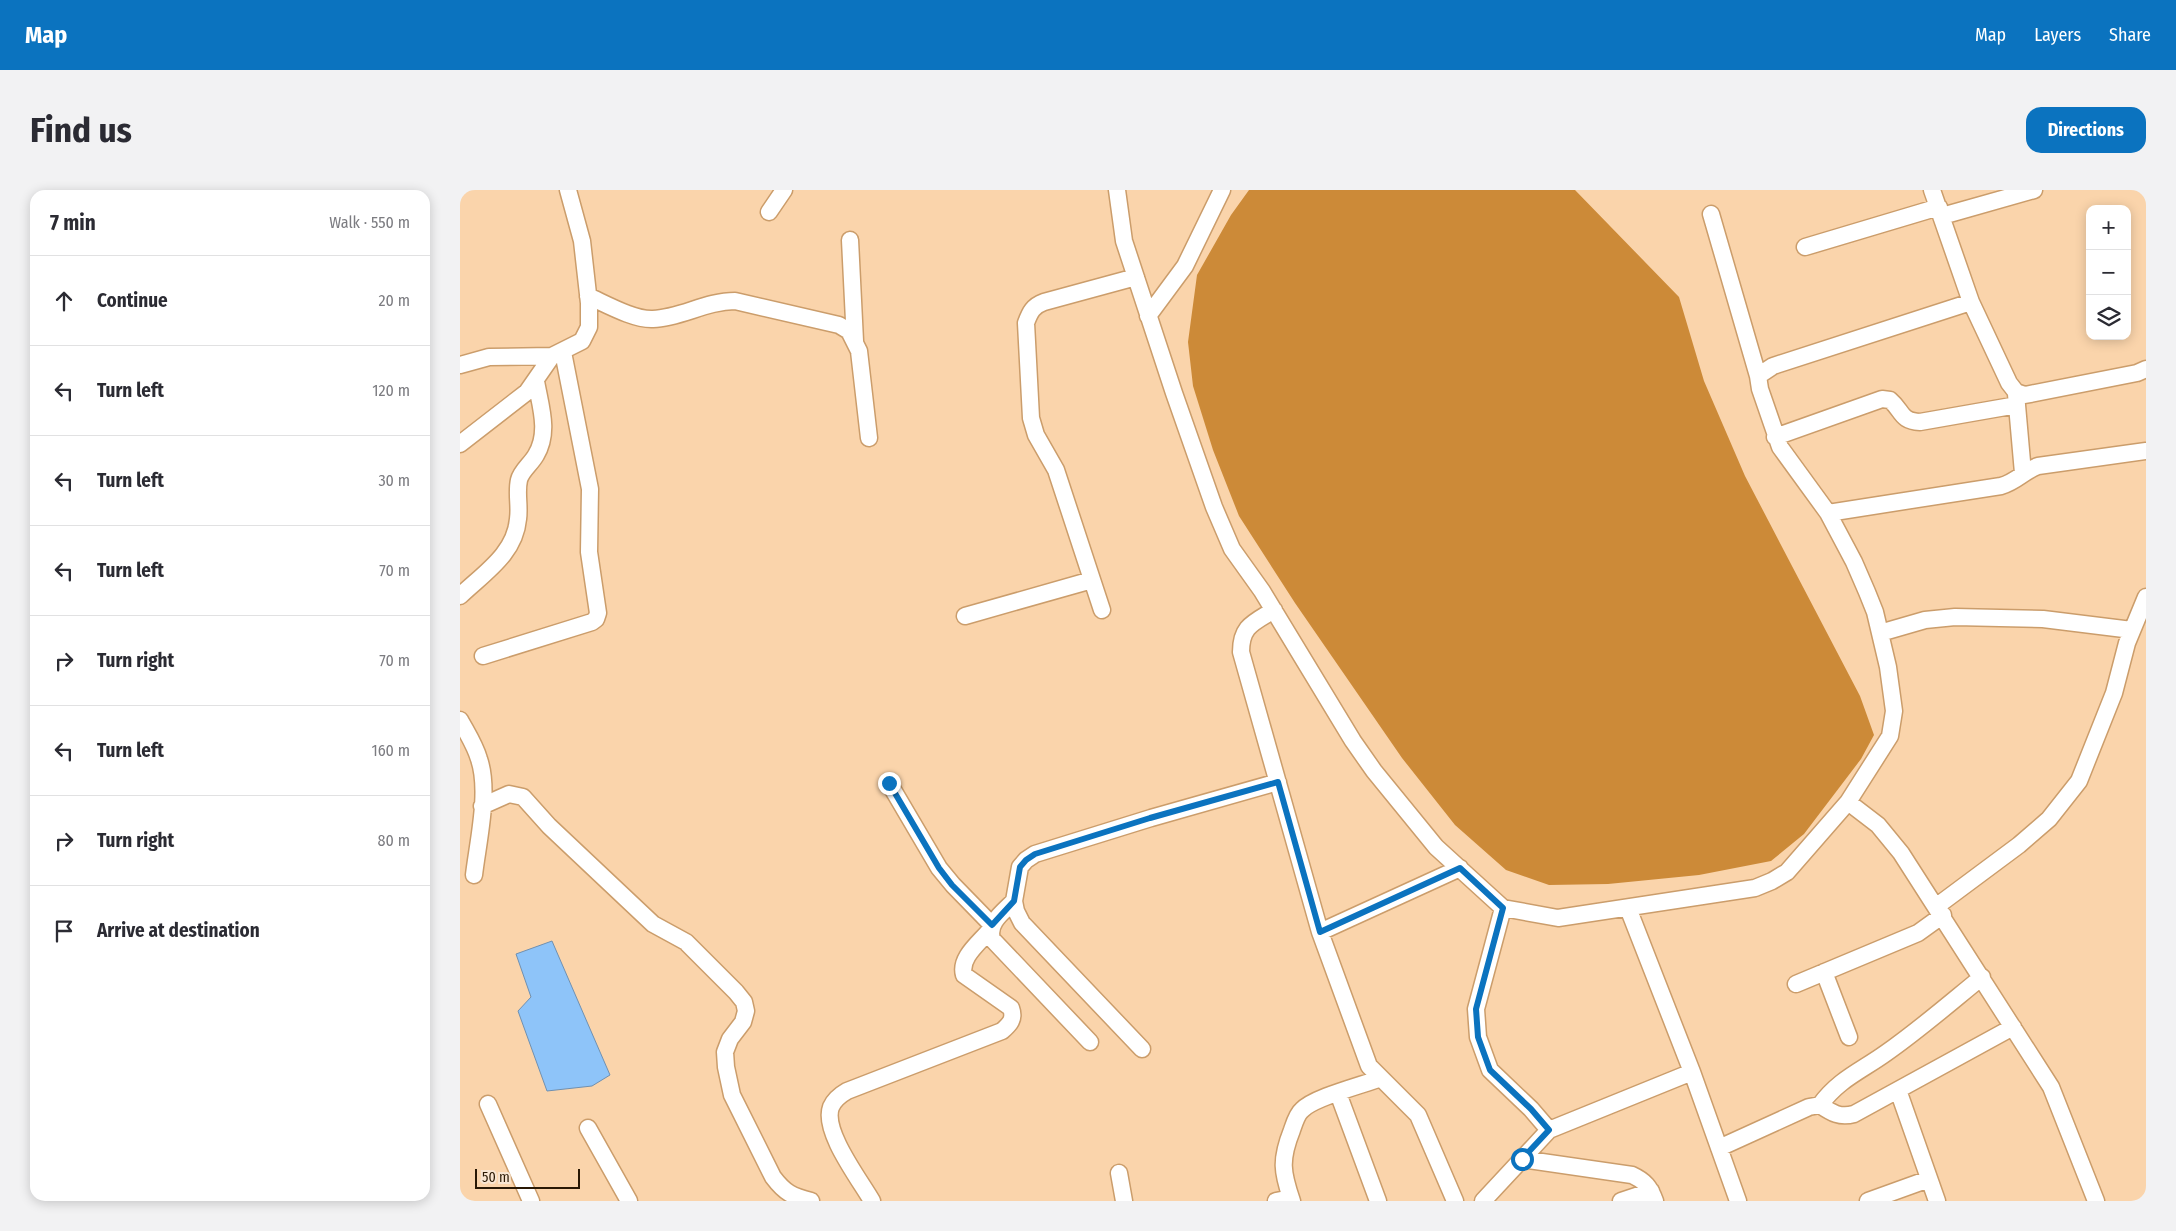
<!DOCTYPE html>
<meta charset="utf-8">
<style>
body{margin:0;font-family:"Fira Sans Condensed",sans-serif;background:#f2f2f3;color:#2b2b33}
.controls{position:absolute;right:15px;top:15px;display:grid;overflow:hidden;border-radius:10px;box-shadow:0 2px 12px #0003}
.controls button{width:45px;height:45px;display:grid;place-items:center;padding:0;border:0;border-bottom:1px solid #e1e1e2;background:#fff;color:#2b2b33;font:25px sans-serif}
.scale{position:absolute;left:15px;bottom:12px;width:105px;box-sizing:border-box;padding-left:5px;border:2px solid #291804;border-top:0;font-size:14px;line-height:18px;white-space:nowrap;color:#291804;-webkit-text-stroke:4px #f8e5d1;paint-order:stroke}
.stop{position:absolute;width:15px;height:15px;margin:-11px;border:4px solid #0b73bf;border-radius:50%;background:#fff}
.stop.end{background:#0b73bf;border-color:#fff;box-shadow:0 1px 5px #0008}
.list{margin:0;padding:0;list-style:none}
h2{display:flex;justify-content:space-between;align-items:center;height:65px;margin:0;padding:0 20px;font-size:21px}
h2 small{font-size:16px;font-weight:400;color:#7c7c81}
.list li{display:grid;grid-template-columns:32px 1fr auto;gap:15px;align-items:center;box-sizing:border-box;height:90px;padding:0 20px;border-top:1px solid #e1e1e2}
.list b{display:block;font-size:19px;white-space:nowrap}
.list em{font-size:16px;font-style:normal;color:#7c7c81}
.icon{flex:none;width:28px;height:28px;fill:none;stroke:currentColor;stroke-width:2;stroke-linecap:round;stroke-linejoin:round}
.map{position:relative;flex:none;width:1686px;height:1011px;overflow:hidden;border-radius:15px}
header{display:flex;align-items:center;gap:30px;box-sizing:border-box;height:70px;padding:0 25px;background:#0b73bf;color:#fff}
header strong{font-size:24px}
nav{display:flex;gap:28px;margin-inline-start:auto;font-size:18px}
.intro{display:flex;align-items:center;justify-content:space-between;box-sizing:border-box;height:120px;padding:0 30px}
h1{margin:0;font-size:35px}
.button{padding:12px 22px;border-radius:15px;background:#0b73bf;color:#fff;font-size:18px;font-weight:700}
main{display:flex;gap:30px;padding:0 30px}
aside{flex:1;background:#fff;border-radius:15px;box-shadow:0 2px 12px #0003}
.map>svg:first-child{display:block}
.forest{fill:#cc8a38}
.water{fill:#8ec4f9;stroke:#7090b0}
.lines{fill:none;stroke-linecap:round;stroke-linejoin:round}
.street-casing{stroke:#cb9d6b;stroke-width:19}
.street{stroke:#fff;stroke-width:16}
.route{stroke:#0b73bf;stroke-width:6}
</style>
<header>
<strong>Map</strong>
<nav><a>Map</a><a>Layers</a><a>Share</a></nav>
</header>
<div class="intro"><h1>Find us</h1><a class="button">Directions</a></div>
<main>
<aside>
<h2>7 min<small>Walk · 550 m</small></h2>
<ul class="list">
<li><svg class="icon" aria-label="ahead" viewBox="0 0 24 24"><path d="M12 20V5M6 11l6-6 6 6"/></svg><div><b>Continue</b></div><em>20 m</em></li>
<li><svg class="icon" aria-label="left" viewBox="0 0 24 24"><path d="M17 20v-9H6M10 6l-5 5 5 5"/></svg><div><b>Turn left</b></div><em>120 m</em></li>
<li><svg class="icon" aria-label="left" viewBox="0 0 24 24"><path d="M17 20v-9H6M10 6l-5 5 5 5"/></svg><div><b>Turn left</b></div><em>30 m</em></li>
<li><svg class="icon" aria-label="left" viewBox="0 0 24 24"><path d="M17 20v-9H6M10 6l-5 5 5 5"/></svg><div><b>Turn left</b></div><em>70 m</em></li>
<li><svg class="icon" aria-label="right" viewBox="0 0 24 24"><path d="M7 20v-9h11M14 6l5 5-5 5"/></svg><div><b>Turn right</b></div><em>70 m</em></li>
<li><svg class="icon" aria-label="left" viewBox="0 0 24 24"><path d="M17 20v-9H6M10 6l-5 5 5 5"/></svg><div><b>Turn left</b></div><em>160 m</em></li>
<li><svg class="icon" aria-label="right" viewBox="0 0 24 24"><path d="M7 20v-9h11M14 6l5 5-5 5"/></svg><div><b>Turn right</b></div><em>80 m</em></li>
<li><svg class="icon" aria-label="arrive" viewBox="0 0 24 24"><path d="M6 21V4h12l-3 4 3 4H6"/></svg><div><b>Arrive at destination</b></div></li>
</ul>
</aside>
<div class="map">
<svg width="1686" height="1011" viewBox="0 0 1686 1011">
<rect width="100%" height="100%" fill="#fad4ab"/>
<path class="forest" d="M 789,0 L 1115,0 L 1219,107 L 1244,191 L 1285,286 L 1400,506 L 1414,545 L 1401,569 L 1344,644 L 1311,671 L 1239,685 L 1148,694 L 1089,695 L 1046,680 L 995,635 L 942,568 L 835,413 L 779,326 L 753,260 L 733,196 L 728,152 L 737,85 L 771,25 Z"/>
<path class="water" d="M 92,751 L 150,885 L 132,896 L 87,901 L 58,821 L 71,807 L 56,764 Z"/>
<g class="lines">
<g class="street-casing">
<path id="street" d="M 657,0 L 664,51 L 714,203 L 754,317 L 772,359 L 802,401 L 893,551 L 914,581 L 976,657 L 1043,718 L 1098,728 L 1295,698 L 1312,691 L 1327,682 L 1388,612 L 1430,546 L 1434,521 L 1428,477 L 1415,422 L 1407,402 L 1394,372 L 1368,323 L 1320,257 L 1300,199 L 1298,186 L 1313,176 L 1511,112
M 1472,0 L 1511,112 L 1549,193 L 1556,202 L 1565,205 L 1677,183 L 1686,179
M 309,22 L 324,0
M 1251,24 L 1298,186
M 1482,26 L 1574,0
M 390,50 L 395,151
M 1345,57 L 1479,17
M 128,106 C 146,114 174,130 193,129 C 221,128 246,111 275,111 L 379,135 L 389,141 L 399,161 L 409,248
M 688,126 L 725,76 L 762,0
M 0,175 L 29,167 L 92,166 L 122,151 L 129,137 L 129,113 L 122,51 L 108,0
M 1556,204 L 1563,283
M 1315,247 L 1422,209 L 1430,210 C 1443,221 1440,231 1460,232 L 1557,215
M 0,254 L 67,202 L 92,166
M 1368,323 L 1541,296 C 1556,292 1564,281 1578,276 L 1686,261
M 0,406 C 24,383 55,364 58,329 C 60,316 56,303 59,290 C 61,281 71,274 76,265 C 90,242 80,215 76,191
M 642,420 L 596,280 L 576,245 L 571,228 L 566,133 C 570,122 573,116 584,112 L 676,87
M 814,420 C 793,433 781,436 781,462 L 860,742 L 909,876 L 958,925 L 995,1011
M 505,426 L 632,390
M 1420,443 L 1465,430 L 1495,427 L 1583,429 L 1672,440
M 23,466 L 132,432 L 136,429 L 138,423 L 129,362 L 130,299 L 103,162
M 0,530 C 7,543 15,555 19,569 C 30,601 18,651 14,685
M 429,593 L 479,678 L 493,695 L 532,735
M 1388,612 L 1418,635 L 1441,663 L 1591,897 L 1636,1011
M 22,616 L 49,604 L 63,607 L 89,636 L 193,734 L 226,752 L 276,802 L 284,812 L 286,821 L 283,832 L 270,849 L 265,862 L 266,877 L 272,905 L 313,987 C 325,1003 332,1006 351,1011
M 554,711 C 543,722 527,733 532,749 L 630,852
M 1477,716 L 1559,655 L 1589,629 L 1619,591 L 1654,503 L 1667,453 L 1686,407
M 1043,718 L 1016,819 L 1018,847 L 1030,880 L 1071,919 L 1089,940
M 1168,718 L 1232,882 L 1278,1011
M 860,742 L 1000,678
M 1364,782 L 1389,847
M 1336,794 L 1458,743 L 1483,725
M 682,859 L 562,733 L 556,721 L 554,711 L 560,677 L 566,670 L 575,664 L 691,628 L 818,592
M 1438,900 L 1477,1011
M 878,903 L 918,1011
M 28,914 L 71,1011
M 1360,915 C 1379,889 1401,881 1426,863 C 1459,840 1490,813 1522,787
M 128,938 L 169,1011
M 1259,958 L 1349,917 L 1360,915 C 1372,923 1380,928 1394,924 L 1553,837
M 1062,969 L 1172,985 C 1185,991 1190,997 1195,1011
M 659,983 L 664,1011
M 412,1011 C 400,990 362,941 371,917 C 374,910 380,905 387,901 L 542,841 C 550,834 555,829 551,818 L 504,785 C 499,768 519,753 529,741
M 816,1011 L 831,1008
M 832,1011 C 822,982 820,970 832,940 C 834,934 837,924 842,920 C 854,907 903,895 921,888
M 1023,1011 L 1089,940 L 1232,882
M 1161,1011 L 1191,1001
M 1408,1011 L 1469,989"/>
</g>
<use href="#street" class="street"/>
</g>
<g class="lines">
<path class="route" d="M 429,593 L 479,678 L 492,695 L 532,735 L 554,711 L 560,677 L 566,670 L 575,664 L 690,628 L 818,592 L 860,742 L 1000,678 L 1043,718 L 1016,819 L 1018,847 L 1030,880 L 1071,919 L 1089,940 L 1062,969"/>
</g>
</svg>
<div class="controls">
<button>+</button>
<button>−</button>
<button><svg class="icon" aria-label="layers" viewBox="0 0 24 24"><path d="M12 4l9 5-9 5-9-5zM3 14l9 5 9-5"/></svg></button>
</div>
<div class="scale">50 m</div>
<div class="stop" style="left:1062px;top:969px"></div>
<div class="stop end" style="left:429px;top:593px"></div>
</div>
</main>
